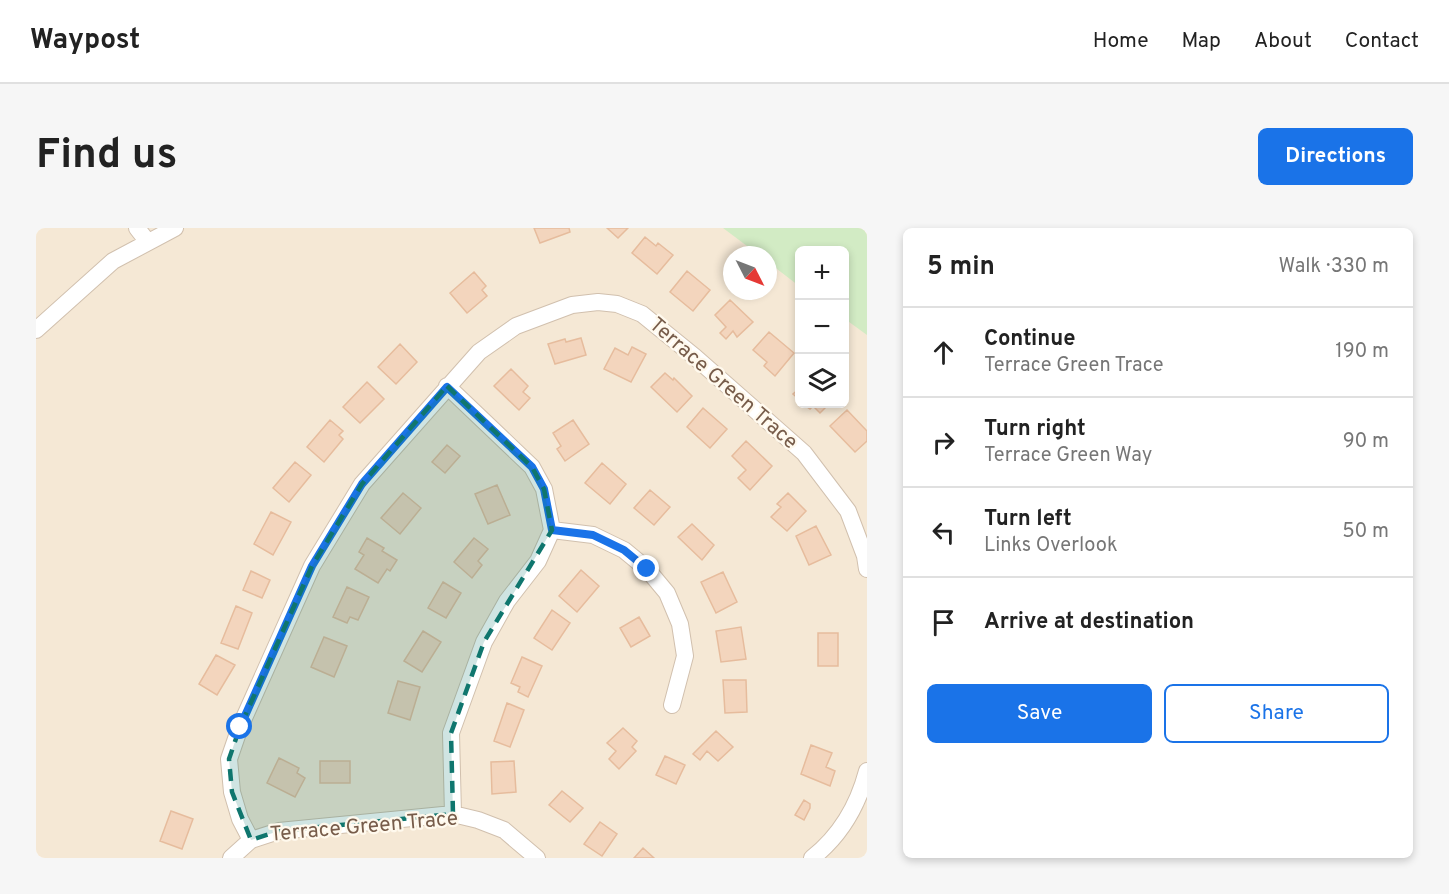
<!DOCTYPE html>
<meta charset="utf-8">
<style>
body{margin:0;font-family:Overpass,sans-serif;background:#f6f6f6;color:#222}
.controls{position:absolute;right:18px;top:18px;display:grid;overflow:hidden;border-radius:9px;box-shadow:0 3px 9px #0003}
.controls button{width:54px;height:54px;display:grid;place-items:center;padding:0;border:0;border-bottom:2px solid #e0e0e0;background:#fff;color:#222;font:30px sans-serif}
.compass{position:absolute;left:687px;top:18px;width:54px;height:54px;border-radius:50%;background:#fff;box-shadow:0 3px 9px #0003;rotate:132deg}
.stop{position:absolute;width:18px;height:18px;margin:-14px;border:4px solid #1a73e8;border-radius:50%;background:#fff}
.stop.end{background:#1a73e8;border-color:#fff;box-shadow:0 2px 6px #0008}
.list{margin:0;padding:0;list-style:none}
h2{display:flex;justify-content:space-between;align-items:center;height:78px;margin:0;padding:0 24px;font-size:26px}
h2 small{font-size:20px;font-weight:400;color:#767676}
.list li{display:grid;grid-template-columns:39px 1fr auto;gap:18px;align-items:center;box-sizing:border-box;height:90px;padding:0 24px;border-top:2px solid #e0e0e0}
.list b{display:block;font-size:22px;white-space:nowrap}
.list p{margin:0;font-size:20px;white-space:nowrap;color:#767676}
.list em{font-size:20px;font-style:normal;color:#767676}
.actions{display:flex;gap:12px;padding:18px 24px}
.actions a{flex:1;padding:14px 0;border:2px solid #1a73e8;border-radius:9px;text-align:center;font-size:21px;color:#1a73e8}
.actions .main{background:#1a73e8;color:#fff}
.icon{flex:none;width:33px;height:33px;fill:none;stroke:currentColor;stroke-width:2;stroke-linecap:round;stroke-linejoin:round}
.map{position:relative;flex:none;width:831px;height:630px;overflow:hidden;border-radius:9px}
header{display:flex;align-items:center;gap:36px;box-sizing:border-box;height:84px;padding:0 30px;background:#fff;border-bottom:2px solid #e0e0e0}
header strong{font-size:28px}
nav{display:flex;gap:33px;margin-inline-start:auto;font-size:21px}
.intro{display:flex;align-items:center;justify-content:space-between;box-sizing:border-box;height:144px;padding:0 36px}
h1{margin:0;font-size:42px}
.button{padding:15px 27px;border-radius:9px;background:#1a73e8;color:#fff;font-size:21px;font-weight:700}
main{display:flex;gap:36px;padding:0 36px}
aside{flex:1;background:#fff;border-radius:9px;box-shadow:0 3px 9px #0003}
.map>svg:first-child{display:block}
.residential{fill:#f5e8d5;fill-rule:evenodd}
.green{fill:#d2ebc4}
.building{fill:#f3d5bd;stroke:#e6bc9d;stroke-width:1.5}
.lines{fill:none;stroke-linecap:round;stroke-linejoin:round}
.minor-casing{stroke:#d1c0ae;stroke-width:18}
.minor{stroke:#fff;stroke-width:16}
.route{stroke:#1a73e8;stroke-width:8}
.marked{fill:#0f766e;fill-opacity:0.2;stroke:#0f766e;stroke-width:4.5;stroke-dasharray:12 8;stroke-linejoin:round}
.labels{text-anchor:middle;dominant-baseline:central;stroke-width:4.5;stroke-linejoin:round;paint-order:stroke}
.street-label{font-size:21px;fill:#775c4a;stroke:#fff9ed}
</style>
<header>
<strong>Waypost</strong>
<nav><a>Home</a><a>Map</a><a>About</a><a>Contact</a></nav>
</header>
<div class="intro"><h1>Find us</h1><a class="button">Directions</a></div>
<main>
<div class="map">
<svg width="831" height="630" viewBox="0 0 831 630">
<rect width="100%" height="100%" fill="#fdf5e6"/>
<path class="residential" d="M 0,0 L 831,0 L 831,630 L 0,630 ZM 764,22 L 808,22 L 808,176 L 764,176 ZM 696,27 L 732,27 L 732,63 L 696,63 Z"/>
<path class="green" d="M 687,0 L 831,0 L 831,107 L 809,91 L 808,22 L 764,22 L 763,58 L 732,34 L 732,27 L 723,27 Z"/>
<path class="building" d="M 498,0 L 533,0 L 534,4 L 504,15 Z
M 571,0 L 592,0 L 582,10 Z
M 609,9 L 620,18 L 622,15 L 637,27 L 621,46 L 596,25 Z
M 651,43 L 674,62 L 657,83 L 634,64 Z
M 438,44 L 450,58 L 446,62 L 451,68 L 431,85 L 414,65 Z
M 694,72 L 717,94 L 701,109 L 697,103 L 690,111 L 684,105 L 690,99 L 679,87 Z
M 733,104 L 758,125 L 739,148 L 728,138 L 731,134 L 717,122 Z
M 545,110 L 550,127 L 519,136 L 512,116 L 529,111 L 530,114 Z
M 364,116 L 381,134 L 360,156 L 342,139 Z
M 596,119 L 610,126 L 595,154 L 568,141 L 579,120 L 592,127 Z
M 475,141 L 492,158 L 487,164 L 494,170 L 483,182 L 458,158 Z
M 629,145 L 637,152 L 638,150 L 656,168 L 641,184 L 615,159 Z
M 331,154 L 348,171 L 324,195 L 307,179 Z
M 764,160 L 764,172 L 757,166 Z
M 767,176 L 793,176 L 784,185 L 777,178 L 774,181 Z
M 667,180 L 691,201 L 674,220 L 651,199 Z
M 811,182 L 831,203 L 831,213 L 819,224 L 794,198 Z
M 294,192 L 307,203 L 303,207 L 307,211 L 288,234 L 271,219 Z
M 537,192 L 553,216 L 529,233 L 521,221 L 525,218 L 517,205 Z
M 710,213 L 736,238 L 714,262 L 702,250 L 710,242 L 696,228 Z
M 411,217 L 424,228 L 409,245 L 396,234 Z
M 259,234 L 275,247 L 253,274 L 237,260 Z
M 566,235 L 590,256 L 574,276 L 549,255 Z
M 461,257 L 474,287 L 452,296 L 439,266 Z
M 614,262 L 634,279 L 618,297 L 598,280 Z
M 367,265 L 385,280 L 364,306 L 345,290 Z
M 752,265 L 770,283 L 751,303 L 735,289 L 745,279 L 741,276 Z
M 235,284 L 255,294 L 237,327 L 218,316 Z
M 656,296 L 678,317 L 666,332 L 642,309 Z
M 780,298 L 795,327 L 773,337 L 760,308 Z
M 331,310 L 348,320 L 346,323 L 361,332 L 354,343 L 351,341 L 342,355 L 319,341 L 328,327 L 323,324 Z
M 438,310 L 452,321 L 442,333 L 446,337 L 436,350 L 418,334 Z
M 545,342 L 563,358 L 541,384 L 523,368 Z
M 215,343 L 234,352 L 226,370 L 207,362 Z
M 687,344 L 701,374 L 680,385 L 665,354 Z
M 407,354 L 425,365 L 410,390 L 392,380 Z
M 311,359 L 333,369 L 322,392 L 314,389 L 311,395 L 297,389 Z
M 200,378 L 216,385 L 202,421 L 185,415 Z
M 516,382 L 534,395 L 516,422 L 498,410 Z
M 603,389 L 614,408 L 595,419 L 584,400 Z
M 705,399 L 710,431 L 685,434 L 680,403 Z
M 387,403 L 405,414 L 386,444 L 368,433 Z
M 782,405 L 802,405 L 802,438 L 782,438 Z
M 288,409 L 311,418 L 298,449 L 275,439 Z
M 180,427 L 199,437 L 181,467 L 163,456 Z
M 486,429 L 506,438 L 492,469 L 482,464 L 484,459 L 475,455 Z
M 687,452 L 710,452 L 711,484 L 689,485 Z
M 362,453 L 384,459 L 374,492 L 352,485 Z
M 471,475 L 488,482 L 474,519 L 458,513 Z
M 587,500 L 601,513 L 596,519 L 600,523 L 583,541 L 573,531 L 580,523 L 571,515 Z
M 680,503 L 697,519 L 682,533 L 671,523 L 664,532 L 657,526 Z
M 775,517 L 796,525 L 790,539 L 799,543 L 794,558 L 765,546 Z
M 629,528 L 649,537 L 640,556 L 620,547 Z
M 243,530 L 263,540 L 261,545 L 269,550 L 259,569 L 231,555 Z
M 284,533 L 314,533 L 314,555 L 284,555 Z
M 478,533 L 480,564 L 456,566 L 455,534 Z
M 526,563 L 547,580 L 534,594 L 513,577 Z
M 768,572 L 774,576 L 774,580 L 768,592 L 759,587 Z
M 135,583 L 157,591 L 146,621 L 124,613 Z
M 564,594 L 581,606 L 566,628 L 548,616 Z
M 607,620 L 618,630 L 598,630 Z"/>
<g class="lines">
<g class="minor-casing">
<path id="minor" d="M 101,0 L 111,13
M 0,102 L 77,33 L 139,0
M 411,158 L 496,239 L 508,261 L 516,302 L 502,333 L 471,373 L 448,414 L 415,505 L 417,586
M 516,302 L 557,307 L 588,322 L 611,341 L 631,365 L 644,396 L 649,428 L 636,477
M 215,612 L 204,591 L 196,564 L 193,531 L 204,499 L 276,338 L 326,256 L 443,124 L 480,98 L 536,77 L 562,74 L 581,76 L 606,86 L 659,129 L 768,225 L 812,283 L 829,328 L 831,341
M 195,630 L 215,612 L 243,603 L 417,586 L 442,592 L 468,602 L 501,630
M 776,630 C 804,608 822,577 831,543"/>
</g>
<use href="#minor" class="minor"/>
</g>
<g class="lines">
<path class="route" d="M 204,499 L 276,338 L 326,256 L 411,159 L 496,239 L 508,261 L 516,302 L 557,307 L 588,322 L 611,341"/>
</g>
<path class="marked" d="M 411,158 L 496,239 L 508,261 L 516,302 L 448,414 L 415,505 L 417,586 L 243,603 L 215,612 L 196,564 L 193,531 L 204,499 L 276,338 L 326,256 Z"/>
<g class="labels">
<g class="street-label">
<text transform="translate(687 156) rotate(41)">Terrace Green Trace</text>
<text transform="translate(328 599) rotate(-5)">Terrace Green Trace</text>
</g>
</g>
</svg>
<div class="controls">
<button>+</button>
<button>−</button>
<button><svg class="icon" aria-label="layers" viewBox="0 0 24 24"><path d="M12 4l9 5-9 5-9-5zM3 14l9 5 9-5"/></svg></button>
</div>
<svg class="compass" viewBox="-18 -18 36 36"><path d="M0-13l5 13h-10z" fill="#e53935"/><path d="M0 13l5-13h-10z" fill="#767676"/></svg>
<div class="stop" style="left:204px;top:499px"></div>
<div class="stop end" style="left:611px;top:341px"></div>
</div>
<aside>
<h2>5 min<small>Walk · 330 m</small></h2>
<ul class="list">
<li><svg class="icon" aria-label="ahead" viewBox="0 0 24 24"><path d="M12 20V5M6 11l6-6 6 6"/></svg><div><b>Continue</b><p>Terrace Green Trace</p></div><em>190 m</em></li>
<li><svg class="icon" aria-label="right" viewBox="0 0 24 24"><path d="M7 20v-9h11M14 6l5 5-5 5"/></svg><div><b>Turn right</b><p>Terrace Green Way</p></div><em>90 m</em></li>
<li><svg class="icon" aria-label="left" viewBox="0 0 24 24"><path d="M17 20v-9H6M10 6l-5 5 5 5"/></svg><div><b>Turn left</b><p>Links Overlook</p></div><em>50 m</em></li>
<li><svg class="icon" aria-label="arrive" viewBox="0 0 24 24"><path d="M6 21V4h12l-3 4 3 4H6"/></svg><div><b>Arrive at destination</b></div></li>
</ul>
<div class="actions"><a class="main">Save</a><a>Share</a></div>
</aside>
</main>
